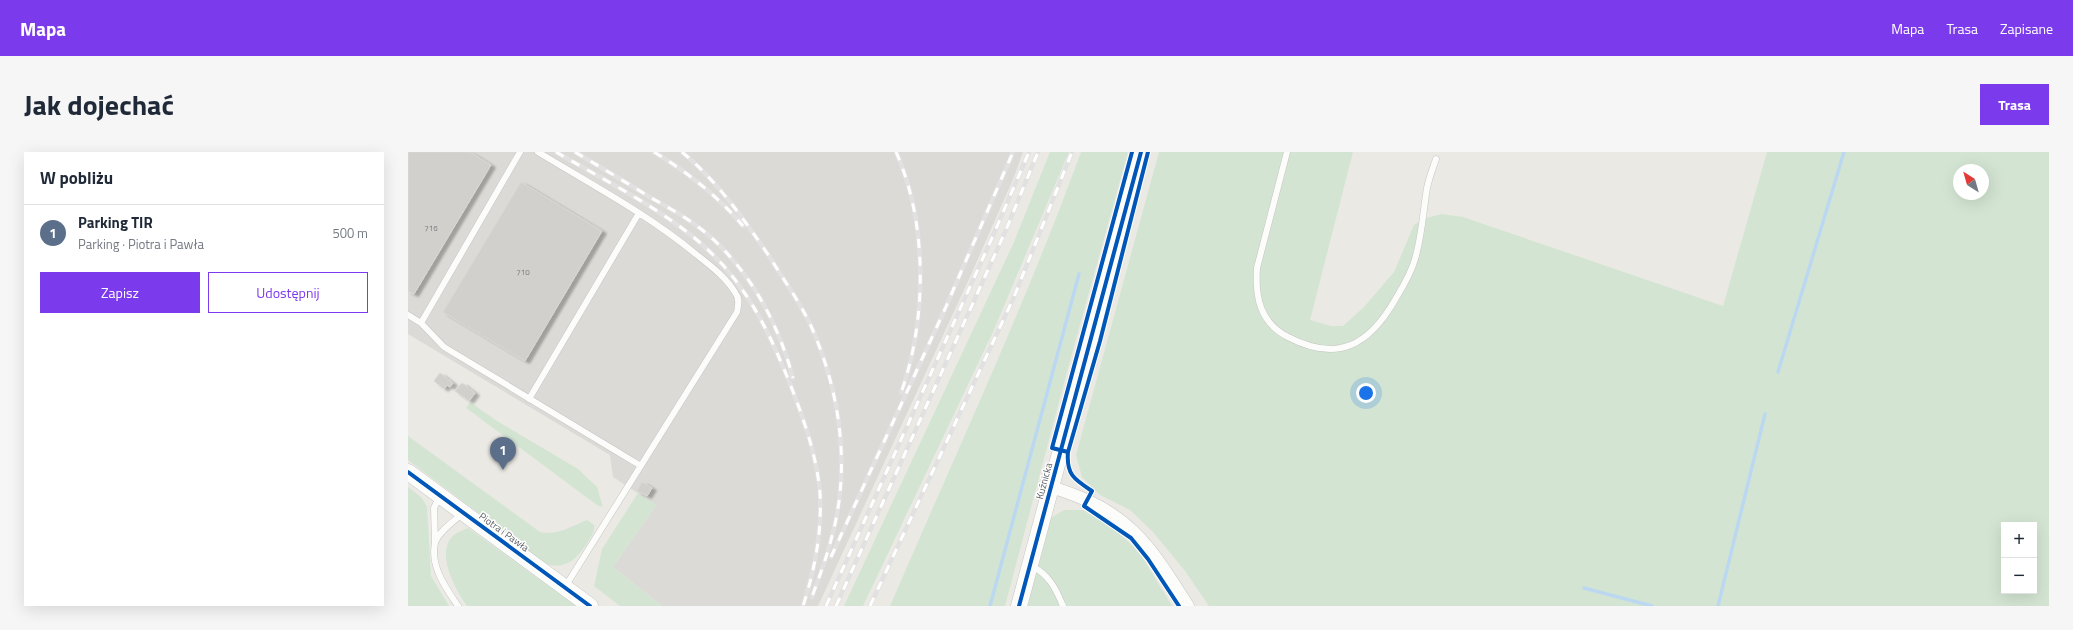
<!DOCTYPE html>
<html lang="pl">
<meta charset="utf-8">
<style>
body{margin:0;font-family:"Titillium Web",sans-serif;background:#f6f6f7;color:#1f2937}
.controls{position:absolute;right:12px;bottom:12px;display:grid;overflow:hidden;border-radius:0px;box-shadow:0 4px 16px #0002}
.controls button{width:36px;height:36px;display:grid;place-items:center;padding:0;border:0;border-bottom:1px solid #e0e1e3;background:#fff;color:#1f2937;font:20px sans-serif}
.compass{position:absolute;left:1545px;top:12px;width:36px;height:36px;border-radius:50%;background:#fff;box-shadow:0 4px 16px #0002;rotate:323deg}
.you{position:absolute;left:958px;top:241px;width:14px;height:14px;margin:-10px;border:3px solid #fff;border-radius:50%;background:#1a73e8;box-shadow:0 0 0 6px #1a73e833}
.badge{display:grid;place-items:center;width:26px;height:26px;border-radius:50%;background:#7c3aed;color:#fff;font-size:13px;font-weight:700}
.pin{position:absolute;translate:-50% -33px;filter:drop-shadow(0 1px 2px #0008)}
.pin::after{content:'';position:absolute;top:21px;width:14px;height:12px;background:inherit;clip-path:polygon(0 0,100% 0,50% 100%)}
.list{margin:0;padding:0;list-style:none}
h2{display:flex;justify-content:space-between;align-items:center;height:52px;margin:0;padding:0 16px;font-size:17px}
h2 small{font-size:13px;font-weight:400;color:#747a83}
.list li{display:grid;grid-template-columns:26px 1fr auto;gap:12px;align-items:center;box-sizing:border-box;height:56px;padding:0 16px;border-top:1px solid #e0e1e3}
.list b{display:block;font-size:15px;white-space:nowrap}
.list p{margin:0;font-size:13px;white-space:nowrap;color:#747a83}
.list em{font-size:13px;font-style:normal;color:#747a83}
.actions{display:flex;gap:8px;padding:12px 16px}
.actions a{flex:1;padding:9px 0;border:1px solid #7c3aed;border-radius:0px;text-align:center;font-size:14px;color:#7c3aed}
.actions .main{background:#7c3aed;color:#fff}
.map{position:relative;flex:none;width:1641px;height:454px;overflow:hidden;border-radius:0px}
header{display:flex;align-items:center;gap:24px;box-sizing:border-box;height:56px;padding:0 20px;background:#7c3aed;color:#fff}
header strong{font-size:19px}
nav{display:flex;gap:22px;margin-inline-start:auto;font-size:14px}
.intro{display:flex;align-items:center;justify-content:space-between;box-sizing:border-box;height:96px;padding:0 24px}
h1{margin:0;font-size:28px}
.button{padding:10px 18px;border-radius:0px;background:#7c3aed;color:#fff;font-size:14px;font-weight:700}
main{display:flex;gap:24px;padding:0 24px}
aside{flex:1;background:#fff;border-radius:0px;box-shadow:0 4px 16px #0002}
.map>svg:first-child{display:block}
.industrial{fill:#dbdad6}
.green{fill:#d3e5d2;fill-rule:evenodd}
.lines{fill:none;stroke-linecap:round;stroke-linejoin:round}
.stream{stroke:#bcd8f1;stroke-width:3.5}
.building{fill:#d1d0cd;stroke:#d9d8d4;filter:url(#shadow)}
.lane-casing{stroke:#c6c5c5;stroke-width:7}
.street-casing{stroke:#c6c5c5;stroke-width:13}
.secondary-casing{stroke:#c6c7c6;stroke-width:17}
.lane{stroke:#fcfcfb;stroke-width:6}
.street{stroke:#fcfcfb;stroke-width:12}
.secondary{stroke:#fcfcfb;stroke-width:16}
.rail-casing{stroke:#e2e1e1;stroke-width:4.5}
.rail{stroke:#fff;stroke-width:3;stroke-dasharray:9;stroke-linecap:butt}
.cycleway-casing{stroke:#fff;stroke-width:6}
.cycleway{stroke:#0057b8;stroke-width:4}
.labels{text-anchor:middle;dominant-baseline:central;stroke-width:3;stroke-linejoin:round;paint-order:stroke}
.number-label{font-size:8px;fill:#7a7b7e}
.street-label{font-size:10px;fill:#5b5d62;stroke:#fff}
</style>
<header>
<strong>Mapa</strong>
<nav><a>Mapa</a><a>Trasa</a><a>Zapisane</a></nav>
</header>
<div class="intro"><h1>Jak dojechać</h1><a class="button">Trasa</a></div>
<main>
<aside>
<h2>W pobliżu<small></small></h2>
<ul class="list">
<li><span class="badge" style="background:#5c6f8a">1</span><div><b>Parking TIR</b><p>Parking · Piotra i Pawła</p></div><em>500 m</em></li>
</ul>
<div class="actions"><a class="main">Zapisz</a><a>Udostępnij</a></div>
</aside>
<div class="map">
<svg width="1641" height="454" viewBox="0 0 1641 454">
<defs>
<filter id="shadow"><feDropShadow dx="4.5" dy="2.5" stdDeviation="1" flood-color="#0004"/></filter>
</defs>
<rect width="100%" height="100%" fill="#eae9e4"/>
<path class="industrial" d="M 0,0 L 615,0 L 606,25 L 561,127 L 410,454 L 254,454 L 205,415 L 248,353 L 205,325 L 202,303 L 0,182 Z"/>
<path class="green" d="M 642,0 L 661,0 L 585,180 L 455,454 L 436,454 L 606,90 Z
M 673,0 L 720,0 L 660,216 L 597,454 L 482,454 C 547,303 617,154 673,0 Z
M 751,0 L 945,0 L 902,168 L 923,174 L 935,174 L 956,155 L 986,120 L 1006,73 L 1018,66 L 1034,62 L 1055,65 L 1315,154 L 1359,0 L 1641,0 L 1641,454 L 801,454 L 777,419 L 745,380 L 722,358 L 692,343 L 674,325 L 668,303 ZM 1551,18 L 1575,18 L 1575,42 L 1551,42 ZM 1596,373 L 1626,373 L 1626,439 L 1596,439 Z
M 62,250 L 89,269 L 170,317 L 189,335 L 195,355 L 189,353 L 58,256 Z
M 0,284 L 132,380 C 149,384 164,374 179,368 L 186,373 C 187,381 182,386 178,393 C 168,408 155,419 137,411 L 0,308 Z
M 0,335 L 14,346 L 19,355 L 23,424 L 41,454 L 0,454 Z
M 230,341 L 248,353 L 205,415 L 254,454 L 212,454 L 186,434 L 194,397 Z
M 656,358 L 675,358 L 703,375 L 723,392 L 735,406 L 764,454 L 611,454 L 633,372 Z
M 60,376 L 168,454 L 59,454 C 48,438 26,400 46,383 C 49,380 56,378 60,376 Z"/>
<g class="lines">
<path class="stream" d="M 1370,220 L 1436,0
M 1176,436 L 1244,454
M 582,454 L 671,122
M 1310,454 L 1357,262"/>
</g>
<path class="building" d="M 0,0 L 62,0 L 83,13 L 6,142 L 0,139 Z
M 113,30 L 194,79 L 117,209 L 35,160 Z
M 32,221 L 45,231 L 42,235 L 39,233 L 36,237 L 26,229 Z
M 54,231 L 67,241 L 61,249 L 47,239 Z
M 234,330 L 244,336 L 239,344 L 229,339 Z"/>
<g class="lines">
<g class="lane-casing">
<path id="lane" d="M 130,0 C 184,33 241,63 289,103 C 303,114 319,126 328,142 C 332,147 330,154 329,160 L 157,435
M 879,0 L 849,116 C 847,145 852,171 880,185 C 930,211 961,193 987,148 C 994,136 1003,122 1007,107 C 1014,84 1015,60 1019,36 C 1021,26 1025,16 1028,7
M 0,163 L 13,171 L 112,0
M 13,171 L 36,195 L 233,314
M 121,247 L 231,61
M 27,390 L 26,356 L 32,343
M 623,414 C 641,422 648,437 655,454
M 50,454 C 38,436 22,415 27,391 C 30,380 46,369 54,362"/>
</g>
<g class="street-casing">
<path id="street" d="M 643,335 C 719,358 740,390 780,454"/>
</g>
<g class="secondary-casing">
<path id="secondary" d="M 0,320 L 182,454
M 611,454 L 733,0"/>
</g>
<use href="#lane" class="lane"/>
<use href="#street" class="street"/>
<use href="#secondary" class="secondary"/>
<g class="rail-casing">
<path id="rail" d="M 148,0 C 196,28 258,59 298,96 C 342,136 365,188 386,242 C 398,274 409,307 412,341 C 414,380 407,417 395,454
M 167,0 C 192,15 216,29 240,44 C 263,57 287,70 306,88 C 346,126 371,174 385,226
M 246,0 C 279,20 310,44 335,74
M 274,0 C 310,30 335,66 361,104 C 375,127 392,150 403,174 C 432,239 443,315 424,384 C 419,405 411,425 404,445
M 488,0 C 520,71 519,168 493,241
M 423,405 L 537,157 L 605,0
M 418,454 L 584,86 L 621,0
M 428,454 L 598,78 L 630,0
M 462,454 L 606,145 L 664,0"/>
</g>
<use href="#rail" class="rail"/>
<g class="cycleway-casing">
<path id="cycleway" d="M 724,0 L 644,296 L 660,300 C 658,323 667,328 684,339 L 676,354 L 723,386 L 740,407 L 771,454
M 660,300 L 692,189 L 740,0
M 0,320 L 182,454
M 611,454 L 733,0"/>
</g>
<use href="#cycleway" class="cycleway"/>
</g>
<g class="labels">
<g class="number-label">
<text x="23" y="76">716</text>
<text x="115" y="120">710</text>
</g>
<g class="street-label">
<text transform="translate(636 329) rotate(-75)">Kuźnicka</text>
<text transform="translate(96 380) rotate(36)">Piotra i Pawła</text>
</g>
</g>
</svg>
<div class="controls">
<button>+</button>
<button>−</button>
</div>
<svg class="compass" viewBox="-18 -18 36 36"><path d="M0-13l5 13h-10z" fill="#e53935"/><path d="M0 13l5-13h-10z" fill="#747a83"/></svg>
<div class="you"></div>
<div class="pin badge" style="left:95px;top:318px;background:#5c6f8a">1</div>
</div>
</main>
